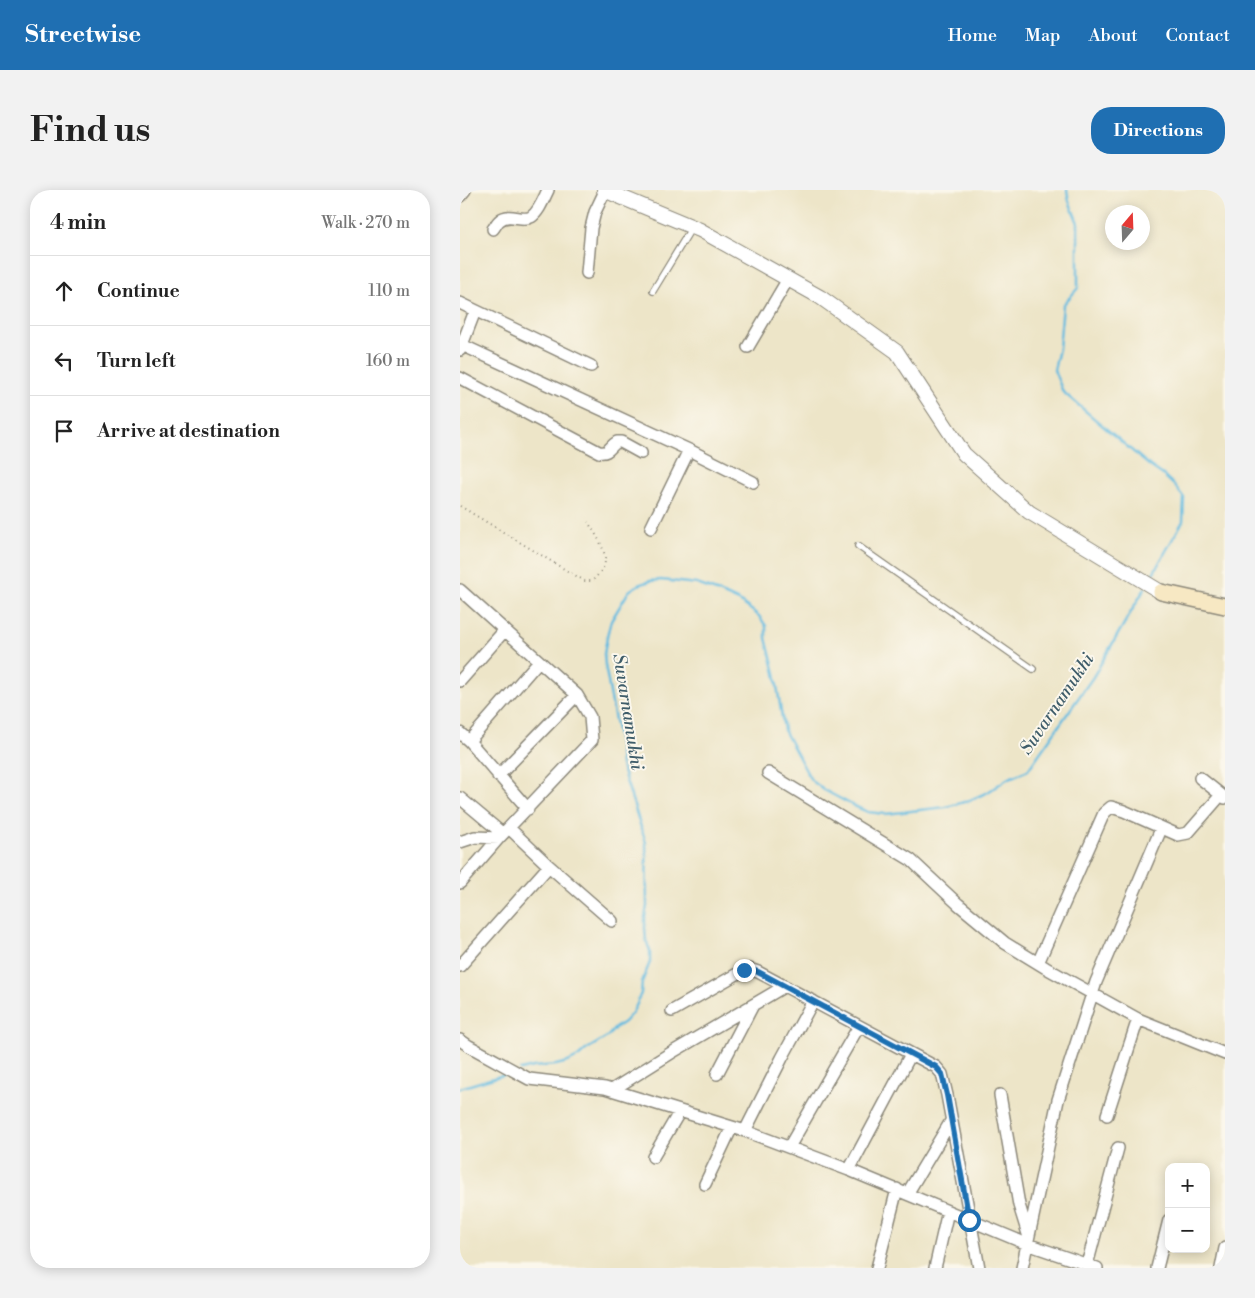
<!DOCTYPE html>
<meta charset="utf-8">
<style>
body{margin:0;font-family:"Libre Bodoni",serif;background:#f2f2f2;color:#222}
.controls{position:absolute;right:15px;bottom:15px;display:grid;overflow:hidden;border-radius:10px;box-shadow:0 2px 12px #0003}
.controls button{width:45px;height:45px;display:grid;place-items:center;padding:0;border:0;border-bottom:1px solid #e0e0e0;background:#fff;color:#222;font:25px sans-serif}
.compass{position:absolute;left:645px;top:15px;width:45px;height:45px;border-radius:50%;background:#fff;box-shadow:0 2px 12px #0003;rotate:19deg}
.stop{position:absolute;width:15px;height:15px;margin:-11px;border:4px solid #1f6fb2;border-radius:50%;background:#fff}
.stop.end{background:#1f6fb2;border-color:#fff;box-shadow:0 1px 5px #0008}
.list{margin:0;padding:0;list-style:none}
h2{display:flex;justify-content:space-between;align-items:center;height:65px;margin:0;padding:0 20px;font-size:21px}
h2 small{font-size:16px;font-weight:400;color:#767676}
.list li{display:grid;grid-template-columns:32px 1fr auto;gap:15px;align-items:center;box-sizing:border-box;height:70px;padding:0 20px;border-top:1px solid #e0e0e0}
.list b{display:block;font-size:19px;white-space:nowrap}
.list em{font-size:16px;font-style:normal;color:#767676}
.icon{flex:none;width:28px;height:28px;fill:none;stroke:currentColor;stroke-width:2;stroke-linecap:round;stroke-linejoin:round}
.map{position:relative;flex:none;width:765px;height:1078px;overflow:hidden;border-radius:20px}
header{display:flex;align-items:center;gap:30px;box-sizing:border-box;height:70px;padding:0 25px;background:#1f6fb2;color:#fff}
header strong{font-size:24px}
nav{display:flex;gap:28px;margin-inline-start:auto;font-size:18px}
.intro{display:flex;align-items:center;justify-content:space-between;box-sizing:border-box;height:120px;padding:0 30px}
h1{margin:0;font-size:35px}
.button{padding:12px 22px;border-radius:20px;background:#1f6fb2;color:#fff;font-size:18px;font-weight:700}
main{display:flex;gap:30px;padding:0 30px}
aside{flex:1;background:#fff;border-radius:20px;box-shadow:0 2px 12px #0003}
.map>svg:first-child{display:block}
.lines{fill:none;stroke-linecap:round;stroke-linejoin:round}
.stream{stroke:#63bbe0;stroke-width:2.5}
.service-casing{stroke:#8c887a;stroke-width:8}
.minor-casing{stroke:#8c887a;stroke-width:14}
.tertiary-casing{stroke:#8c887a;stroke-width:16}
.secondary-casing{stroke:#8c887a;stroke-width:18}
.path{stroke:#8c887a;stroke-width:2;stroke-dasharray:1 4;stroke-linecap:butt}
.service{stroke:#fff;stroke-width:5.5}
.minor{stroke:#fff;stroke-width:11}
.tertiary{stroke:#fff;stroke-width:14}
.secondary{stroke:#f7e8c3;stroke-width:15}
.route{stroke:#1f6fb2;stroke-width:6}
.labels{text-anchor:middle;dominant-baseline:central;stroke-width:4;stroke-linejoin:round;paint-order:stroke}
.water-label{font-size:18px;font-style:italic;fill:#3f5d6a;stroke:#fbf7ec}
</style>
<header>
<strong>Streetwise</strong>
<nav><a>Home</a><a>Map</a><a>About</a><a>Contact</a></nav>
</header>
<div class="intro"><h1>Find us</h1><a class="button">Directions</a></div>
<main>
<aside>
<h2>4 min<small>Walk · 270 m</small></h2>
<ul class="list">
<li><svg class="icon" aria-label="ahead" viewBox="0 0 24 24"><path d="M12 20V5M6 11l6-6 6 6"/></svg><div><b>Continue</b></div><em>110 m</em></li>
<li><svg class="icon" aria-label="left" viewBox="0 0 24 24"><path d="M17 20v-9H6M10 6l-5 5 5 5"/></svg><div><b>Turn left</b></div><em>160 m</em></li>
<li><svg class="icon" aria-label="arrive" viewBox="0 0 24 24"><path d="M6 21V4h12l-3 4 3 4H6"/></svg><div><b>Arrive at destination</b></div></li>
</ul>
</aside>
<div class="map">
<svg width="765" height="1078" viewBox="0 0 765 1078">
<rect width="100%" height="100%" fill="#fbf7ec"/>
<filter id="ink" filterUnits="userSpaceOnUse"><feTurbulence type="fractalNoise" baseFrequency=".02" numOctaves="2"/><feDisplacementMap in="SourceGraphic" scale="10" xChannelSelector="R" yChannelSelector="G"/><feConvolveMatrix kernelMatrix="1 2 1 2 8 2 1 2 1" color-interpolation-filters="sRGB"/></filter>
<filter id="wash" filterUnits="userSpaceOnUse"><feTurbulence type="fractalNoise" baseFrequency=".0096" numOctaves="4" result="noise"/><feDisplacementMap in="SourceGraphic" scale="20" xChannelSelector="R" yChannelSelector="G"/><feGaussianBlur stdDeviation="1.12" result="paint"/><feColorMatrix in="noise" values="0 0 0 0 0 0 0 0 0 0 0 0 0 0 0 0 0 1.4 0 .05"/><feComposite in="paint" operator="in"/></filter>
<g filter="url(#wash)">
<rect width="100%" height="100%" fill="#ede5c8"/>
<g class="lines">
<path class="stream" d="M 607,0 L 609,11 L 618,33 L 618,98 L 603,115 L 599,159 L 594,180 L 603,202 L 690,276 L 703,285 L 715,296 L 724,308 L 723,331 L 690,389
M 60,880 L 73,877 L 96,875 L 108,872 L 118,867 L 127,859 L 147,847 L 155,838 L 164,832 L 172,823 L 177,814 L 181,803 L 182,792 L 190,772 L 190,761 L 186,750 L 185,739 L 185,727 L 187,716 L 186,653 L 161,575 L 159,552 L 145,475 L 144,464 L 148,442 L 151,431 L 169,401 L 178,395 L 190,391 L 201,390 L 237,394 L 259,402 L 279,411 L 290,419 L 299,426 L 306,436 L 306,448 L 315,483 L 324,540 L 351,590 L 364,600 L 394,616 L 408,622 L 425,624 L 486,617 L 508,611 L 528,602 L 547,589 L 568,580 L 633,487 L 685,398
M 0,898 L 50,883"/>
</g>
</g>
<g filter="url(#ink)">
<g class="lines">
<g class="service-casing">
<path id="service" d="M 193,101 L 232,37
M 398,356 L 573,479"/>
</g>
<g class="minor-casing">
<path id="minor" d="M 0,6 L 5,0
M 33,39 C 35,37 37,32 40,30 C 50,22 62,32 71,27 C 79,22 84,8 88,0
M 127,83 L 131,38 L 135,22 L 145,1
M 0,113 L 131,176
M 2,155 L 229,260 L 293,292
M 288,157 L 328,89
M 0,160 L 15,121
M 0,188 L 139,262 C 149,264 150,256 157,252 L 161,252 L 181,263
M 191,338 L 229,260
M 0,400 L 117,505 L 130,527 L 132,550 L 39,648 L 0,693
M 0,491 L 45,440
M 0,543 L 9,551 L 68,619
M 9,551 L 79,471
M 308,583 L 451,670 L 498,714 L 545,753 L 586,778 L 678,829 L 765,864
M 38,586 L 117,505
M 740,588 L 765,608
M 0,608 L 43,644
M 49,638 L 89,676 L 152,731
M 0,652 L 15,647 L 39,648
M 578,773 L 644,623 L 651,617 L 664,621 L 718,645 L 728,643 L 761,605
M 0,776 L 89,676
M 212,821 L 284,780 L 289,779 L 298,782 L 476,877 L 482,884 L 487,905 L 519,1078
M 0,850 L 9,856 L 69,889 L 145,898 L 285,941 L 389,980 L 567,1054 L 637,1078
M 257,884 L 293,815
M 152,900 L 211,863 L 325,796
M 540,905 L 559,1015 L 568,1044
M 647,925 L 678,829
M 285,941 L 322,868 L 353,811
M 329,957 L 399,836
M 193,967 L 220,921
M 389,980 L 451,864
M 245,994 L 272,937
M 447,1004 L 491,931
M 627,1075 L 658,958
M 417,1078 L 437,999
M 475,1078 L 488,1021
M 562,1078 L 598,910 L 636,792 L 701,639
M 697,1078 L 709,1030
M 761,1078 L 765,1058"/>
</g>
<g class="tertiary-casing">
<path id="tertiary" d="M 144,0 L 240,40 L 360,107 L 437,162 L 504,264 L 569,322 L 701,402"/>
</g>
<g class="secondary-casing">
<path id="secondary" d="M 701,402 L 765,416"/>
</g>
<path class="path" d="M 0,316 L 109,382 L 125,391 L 132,391 C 136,387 141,382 144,376 C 149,363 135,343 128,332"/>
<use href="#service" class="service"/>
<use href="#minor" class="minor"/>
<use href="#tertiary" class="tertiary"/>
<use href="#secondary" class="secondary"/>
</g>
</g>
<g class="lines" filter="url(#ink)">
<path class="route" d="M 284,780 L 289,779 L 298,782 L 476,877 L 482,884 L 487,905 L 509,1030"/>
</g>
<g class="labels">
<g class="water-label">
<text transform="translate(597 514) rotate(-56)">Suvarnamukhi</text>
<text transform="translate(168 522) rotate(81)">Suvarnamukhi</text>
</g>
</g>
</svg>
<div class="controls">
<button>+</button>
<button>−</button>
</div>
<svg class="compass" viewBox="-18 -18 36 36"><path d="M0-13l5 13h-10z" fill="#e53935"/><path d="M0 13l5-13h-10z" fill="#767676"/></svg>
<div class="stop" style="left:509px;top:1030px"></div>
<div class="stop end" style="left:284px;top:780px"></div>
</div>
</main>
